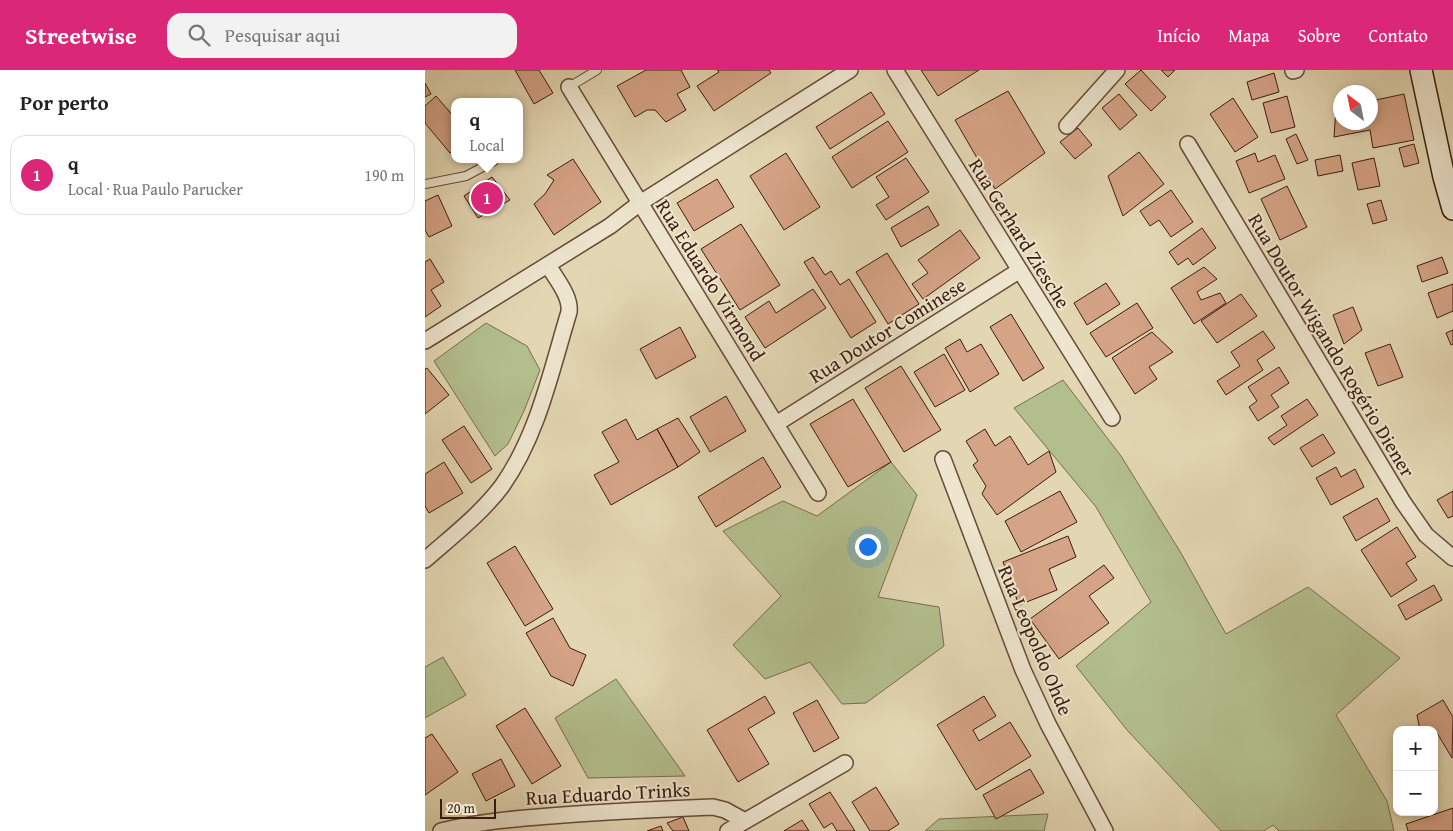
<!DOCTYPE html>
<html lang="pt">
<meta charset="utf-8">
<style>
body{margin:0;font-family:"Gentium Book Plus",serif;background:#f2f2f2;color:#222}
.controls{position:absolute;right:15px;bottom:15px;display:grid;overflow:hidden;border-radius:10px;box-shadow:0 2px 8px #0003}
.controls button{width:45px;height:45px;display:grid;place-items:center;padding:0;border:0;border-bottom:1px solid #e0e0e0;background:#fff;color:#222;font:25px sans-serif}
.compass{position:absolute;left:908px;top:15px;width:45px;height:45px;border-radius:50%;background:#fff;box-shadow:0 2px 8px #0003;rotate:328deg}
.scale{position:absolute;left:15px;bottom:12px;width:56px;box-sizing:border-box;padding-left:5px;border:2px solid #3c1c0f;border-top:0;font-size:14px;line-height:18px;white-space:nowrap;color:#3c1c0f;-webkit-text-stroke:4px #ede5ce;paint-order:stroke}
.you{position:absolute;left:442px;top:476px;width:18px;height:18px;margin:-12px;border:4px solid #fff;border-radius:50%;background:#1a73e8;box-shadow:0 0 0 8px #1a73e833}
.badge{display:grid;place-items:center;width:32px;height:32px;border-radius:50%;background:#db2777;color:#fff;font-size:16px;font-weight:700}
.pin{position:absolute;translate:-50% -50%;border:2px solid #fff;box-shadow:0 1px 5px #0006}
.popup{position:absolute;left:26px;top:28px;width:72px;height:65px;box-sizing:border-box;display:grid;place-content:center;border-radius:10px;background:#fff;filter:drop-shadow(0 1px 4px #0005);font-size:16px;white-space:nowrap;color:#767676}
.popup b{font-size:19px;color:#222}
.popup::after{content:'';position:absolute;left:50%;top:100%;margin-left:-10px;border:10px solid transparent;border-top-color:#fff}
.list{margin:0;padding:0;list-style:none}
h2{display:flex;justify-content:space-between;align-items:center;height:65px;margin:0;padding:0 20px;font-size:21px}
h2 small{font-size:16px;font-weight:400;color:#767676}
.list li{display:grid;grid-template-columns:32px 1fr auto;gap:15px;align-items:center;box-sizing:border-box;height:80px;margin:0 10px 10px;padding:0 10px;border:1px solid #e0e0e0;border-radius:15px}
.list b{display:block;font-size:19px;white-space:nowrap}
.list p{margin:0;font-size:16px;white-space:nowrap;color:#767676}
.list em{font-size:16px;font-style:normal;color:#767676}
.icon{flex:none;width:28px;height:28px;fill:none;stroke:currentColor;stroke-width:2;stroke-linecap:round;stroke-linejoin:round}
.map{position:relative;flex:none;width:1028px;height:761px;overflow:hidden}
header{display:flex;align-items:center;gap:30px;box-sizing:border-box;height:70px;padding:0 25px;background:#db2777;color:#fff}
header strong{font-size:24px}
nav{display:flex;gap:28px;margin-inline-start:auto;font-size:18px}
.search{width:350px;height:45px;background:#f2f2f2;display:flex;align-items:center;gap:12px;box-sizing:border-box;padding:0 18px;border-radius:15px;color:#767676;font-size:19px}
main{display:flex}
aside{flex:1;background:#fff}
.map>svg:first-child{display:block}
.green{fill:#b3be8d;stroke:#786d4e}
.building{fill:#d5a386;stroke:#3c1c0f}
.lines{fill:none;stroke-linecap:round;stroke-linejoin:round}
.lane-casing{stroke:#664b38;stroke-width:10}
.street-casing{stroke:#664b38;stroke-width:18}
.secondary-casing{stroke:#3c1c0f;stroke-width:24}
.lane{stroke:#ede5ce;stroke-width:8}
.street{stroke:#ede5ce;stroke-width:15}
.secondary{stroke:#ede5ce;stroke-width:21}
.labels{text-anchor:middle;dominant-baseline:central;stroke-width:4;stroke-linejoin:round;paint-order:stroke}
.street-label{font-size:20px;fill:#3c1c0f;stroke:#ede5ce}
</style>
<header>
<strong>Streetwise</strong>
<div class="search"><svg class="icon" aria-label="search" viewBox="0 0 24 24"><circle cx="10" cy="10" r="6"/><path d="M15 15l6 6"/></svg>Pesquisar aqui</div>
<nav><a>Início</a><a>Mapa</a><a>Sobre</a><a>Contato</a></nav>
</header>
<main>
<aside>
<h2>Por perto<small></small></h2>
<ul class="list">
<li><span class="badge">1</span><div><b>q</b><p>Local · Rua Paulo Parucker</p></div><em>190 m</em></li>
</ul>
</aside>
<div class="map">
<svg width="1028" height="761" viewBox="0 0 1028 761">
<rect width="100%" height="100%" fill="#e3d7b3"/>
<filter id="stains"><feTurbulence type="fractalNoise" baseFrequency=".004" numOctaves="4"/><feColorMatrix values="0 0 0 0 .2 0 0 0 0 .09 0 0 0 0 .02 0 0 0 .5 -.17"/></filter>
<radialGradient id="worn" r=".72"><stop offset=".6" stop-color="#630" stop-opacity="0"/><stop offset="1" stop-color="#630" stop-opacity=".3"/></radialGradient>
<path class="green" d="M 61,253 L 102,276 L 115,300 L 99,341 L 83,374 L 70,386 L 9,291 Z
M 638,310 L 696,386 L 756,483 L 801,564 L 883,517 L 975,588 L 911,645 L 962,731 L 969,761 L 854,761 L 848,755 L 839,761 L 796,761 L 702,660 L 651,596 L 726,532 L 671,437 L 589,338 Z
M 466,392 L 492,425 L 453,527 L 514,537 L 519,576 L 441,633 L 417,634 L 385,592 L 340,609 L 308,575 L 356,526 L 298,461 L 358,431 L 392,446 Z
M 18,587 L 41,625 L 0,648 L 0,597 Z
M 191,609 L 260,706 L 163,708 L 130,648 Z
M 623,744 L 619,761 L 500,761 L 514,749 Z"/>
<path class="building" d="M 90,0 L 114,0 L 128,23 L 109,34 Z
M 221,0 L 256,0 L 265,17 L 252,24 L 261,40 L 241,52 L 230,40 L 222,40 L 210,47 L 192,16 Z
M 292,0 L 344,0 L 346,3 L 289,41 L 272,16 L 294,2 Z
M 496,0 L 554,0 L 513,26 Z
M 716,0 L 741,27 L 726,41 L 700,14 Z
M 736,0 L 750,0 L 743,7 Z
M 849,3 L 854,22 L 827,30 L 822,12 Z
M 0,13 L 6,24 L 0,27 Z
M 583,21 L 620,83 L 570,119 L 530,50 Z
M 446,22 L 460,44 L 405,79 L 391,57 Z
M 694,24 L 712,45 L 695,60 L 677,38 Z
M 979,24 L 989,70 L 948,78 L 945,60 L 909,67 L 911,38 L 916,37 L 916,52 L 946,52 L 946,31 Z
M 11,26 L 30,48 L 30,80 L 25,83 L 0,53 L 0,36 Z
M 862,26 L 870,57 L 846,63 L 838,33 Z
M 808,28 L 833,67 L 810,82 L 785,44 Z
M 463,51 L 483,82 L 427,118 L 407,87 Z
M 653,58 L 667,75 L 650,89 L 635,72 Z
M 871,64 L 883,90 L 872,94 L 861,69 Z
M 989,74 L 994,93 L 979,97 L 974,78 Z
M 714,82 L 739,114 L 698,146 L 683,106 Z
M 361,83 L 395,137 L 359,160 L 325,106 Z
M 830,83 L 833,92 L 850,85 L 860,109 L 824,123 L 811,91 Z
M 915,85 L 918,101 L 893,106 L 890,90 Z
M 481,88 L 504,122 L 461,150 L 451,135 L 464,127 L 451,107 Z
M 949,88 L 955,116 L 933,120 L 927,93 Z
M 148,89 L 176,132 L 129,165 L 109,134 L 120,124 L 129,110 L 122,105 Z
M 67,107 L 85,130 L 53,148 L 39,126 Z
M 292,109 L 309,137 L 269,161 L 252,133 Z
M 862,116 L 882,157 L 855,170 L 836,129 Z
M 746,120 L 768,152 L 746,167 L 734,150 L 725,156 L 715,141 Z
M 13,125 L 27,156 L 4,167 L 0,160 L 0,131 Z
M 956,130 L 962,150 L 948,154 L 942,134 Z
M 503,136 L 514,155 L 476,177 L 466,158 Z
M 316,154 L 355,215 L 315,240 L 276,179 Z
M 777,158 L 791,178 L 768,195 L 763,188 L 753,195 L 744,182 Z
M 535,160 L 555,188 L 498,229 L 487,214 L 503,203 L 493,190 Z
M 462,183 L 494,234 L 463,254 L 431,202 Z
M 388,187 L 400,205 L 406,201 L 415,215 L 424,209 L 451,252 L 426,268 L 379,192 Z
M 1017,187 L 1023,203 L 997,212 L 992,196 Z
M 5,189 L 19,212 L 6,220 L 16,236 L 0,247 L 0,192 Z
M 779,197 L 792,209 L 772,222 L 776,230 L 795,223 L 801,233 L 769,254 L 746,218 Z
M 681,213 L 695,234 L 662,255 L 649,233 Z
M 1028,214 L 1028,241 L 1012,248 L 1003,223 Z
M 388,219 L 401,238 L 340,278 L 320,247 L 344,231 L 351,243 Z
M 816,224 L 832,246 L 792,273 L 776,251 Z
M 712,233 L 728,258 L 681,287 L 665,263 Z
M 928,237 L 937,260 L 919,274 L 908,245 Z
M 586,244 L 619,298 L 598,311 L 565,257 Z
M 255,257 L 271,287 L 231,309 L 215,279 Z
M 1028,260 L 1028,274 L 1026,275 L 1021,263 Z
M 838,261 L 850,278 L 832,290 L 838,300 L 801,325 L 792,311 L 815,296 L 806,282 Z
M 727,262 L 748,282 L 724,297 L 732,309 L 710,324 L 687,288 Z
M 535,269 L 542,282 L 556,274 L 574,304 L 545,322 L 520,278 Z
M 965,274 L 978,307 L 953,316 L 940,283 Z
M 519,284 L 540,320 L 510,337 L 489,302 Z
M 476,296 L 516,360 L 479,382 L 440,318 Z
M 854,297 L 864,313 L 846,325 L 854,337 L 833,351 L 824,337 L 832,331 L 823,317 Z
M 2,298 L 24,325 L 0,344 L 0,299 Z
M 301,326 L 321,361 L 285,382 L 265,347 Z
M 428,329 L 466,392 L 423,417 L 385,354 Z
M 882,329 L 893,345 L 849,375 L 843,368 L 862,355 L 856,346 Z
M 253,348 L 275,382 L 253,397 L 232,359 Z
M 201,349 L 212,370 L 232,359 L 253,397 L 186,435 L 169,405 L 194,392 L 177,362 Z
M 39,356 L 67,399 L 46,413 L 17,370 Z
M 560,359 L 570,376 L 585,366 L 603,395 L 624,381 L 631,402 L 572,445 L 557,424 L 561,416 L 548,395 L 553,391 L 541,371 Z
M 898,364 L 910,383 L 887,397 L 875,378 Z
M 338,387 L 356,417 L 291,457 L 273,427 Z
M 19,392 L 38,423 L 4,443 L 0,436 L 0,404 Z
M 911,397 L 916,407 L 930,399 L 939,417 L 906,435 L 891,408 Z
M 635,421 L 652,452 L 596,482 L 580,451 Z
M 1028,421 L 1028,446 L 1023,448 L 1012,430 Z
M 952,428 L 965,451 L 931,471 L 918,447 Z
M 972,457 L 991,487 L 981,493 L 992,510 L 966,527 L 936,480 Z
M 643,466 L 651,487 L 624,499 L 632,520 L 594,535 L 578,492 Z
M 90,476 L 128,539 L 100,556 L 62,493 Z
M 679,495 L 689,508 L 664,526 L 684,553 L 634,589 L 605,549 Z
M 1009,515 L 1017,530 L 981,550 L 973,535 Z
M 128,548 L 145,578 L 161,585 L 148,616 L 126,606 L 101,563 Z
M 340,626 L 350,643 L 323,659 L 344,694 L 313,712 L 282,660 Z
M 559,626 L 571,646 L 548,660 L 554,671 L 585,652 L 606,686 L 551,720 L 512,655 Z
M 392,630 L 414,668 L 389,682 L 368,643 Z
M 1018,630 L 1028,647 L 1027,688 L 1012,663 L 1009,665 L 1009,660 L 995,660 L 992,645 Z
M 100,638 L 136,696 L 107,714 L 71,656 Z
M 7,664 L 33,702 L 0,725 L 0,668 Z
M 76,689 L 90,716 L 61,731 L 47,704 Z
M 605,699 L 619,723 L 571,749 L 558,725 Z
M 451,717 L 474,754 L 463,761 L 445,761 L 427,732 Z
M 405,722 L 430,761 L 412,761 L 407,753 L 399,758 L 384,734 Z
M 1028,738 L 1028,761 L 983,761 L 981,754 Z
M 258,747 L 264,761 L 248,761 L 242,753 Z
M 377,750 L 384,761 L 359,761 Z
M 236,756 L 238,761 L 222,761 Z"/>
<g class="lines">
<g class="lane-casing">
<path id="lane" d="M 144,17 L 172,0
M 0,114 L 41,106 L 69,91"/>
</g>
<g class="street-casing">
<path id="street" d="M 470,0 L 687,348
M 868,1 L 871,0
M 144,17 L 393,423
M 642,56 L 692,0
M 763,74 L 978,432 L 1001,465 L 1028,488
M 0,271 L 185,156 L 215,133 L 425,0
M 351,354 L 595,200
M 518,389 L 598,600 L 623,654 L 680,761
M 0,490 C 26,467 56,444 77,416 C 113,365 126,301 144,242 C 146,226 131,209 123,195
M 16,761 C 56,751 97,748 138,745 C 188,741 237,739 288,737 L 300,740 L 320,751
M 303,761 L 420,693"/>
</g>
<g class="secondary-casing">
<path id="secondary" d="M 996,0 L 1019,107 L 1028,139"/>
</g>
<use href="#lane" class="lane"/>
<use href="#street" class="street"/>
<use href="#secondary" class="secondary"/>
</g>
<g class="labels">
<g class="street-label">
<text transform="translate(595 163) rotate(58)">Rua Gerhard Ziesche</text>
<text transform="translate(286 210) rotate(58)">Rua Eduardo Virmond</text>
<text transform="translate(462 260) rotate(-32)">Rua Doutor Cominese</text>
<text transform="translate(907 275) rotate(59)">Rua Doutor Wigando Rogério Diener</text>
<text transform="translate(611 570) rotate(67)">Rua Leopoldo Ohde</text>
<text transform="translate(183 723) rotate(-3)">Rua Eduardo Trinks</text>
</g>
</g>
<rect width="100%" height="100%" filter="url(#stains)"/>
<rect width="100%" height="100%" fill="url(#worn)"/>
</svg>
<div class="controls">
<button>+</button>
<button>−</button>
</div>
<svg class="compass" viewBox="-18 -18 36 36"><path d="M0-13l5 13h-10z" fill="#e53935"/><path d="M0 13l5-13h-10z" fill="#767676"/></svg>
<div class="scale">20 m</div>
<div class="you"></div>
<div class="pin badge" style="left:62px;top:128px">1</div>
<div class="popup"><b>q</b>Local</div>
</div>
</main>
